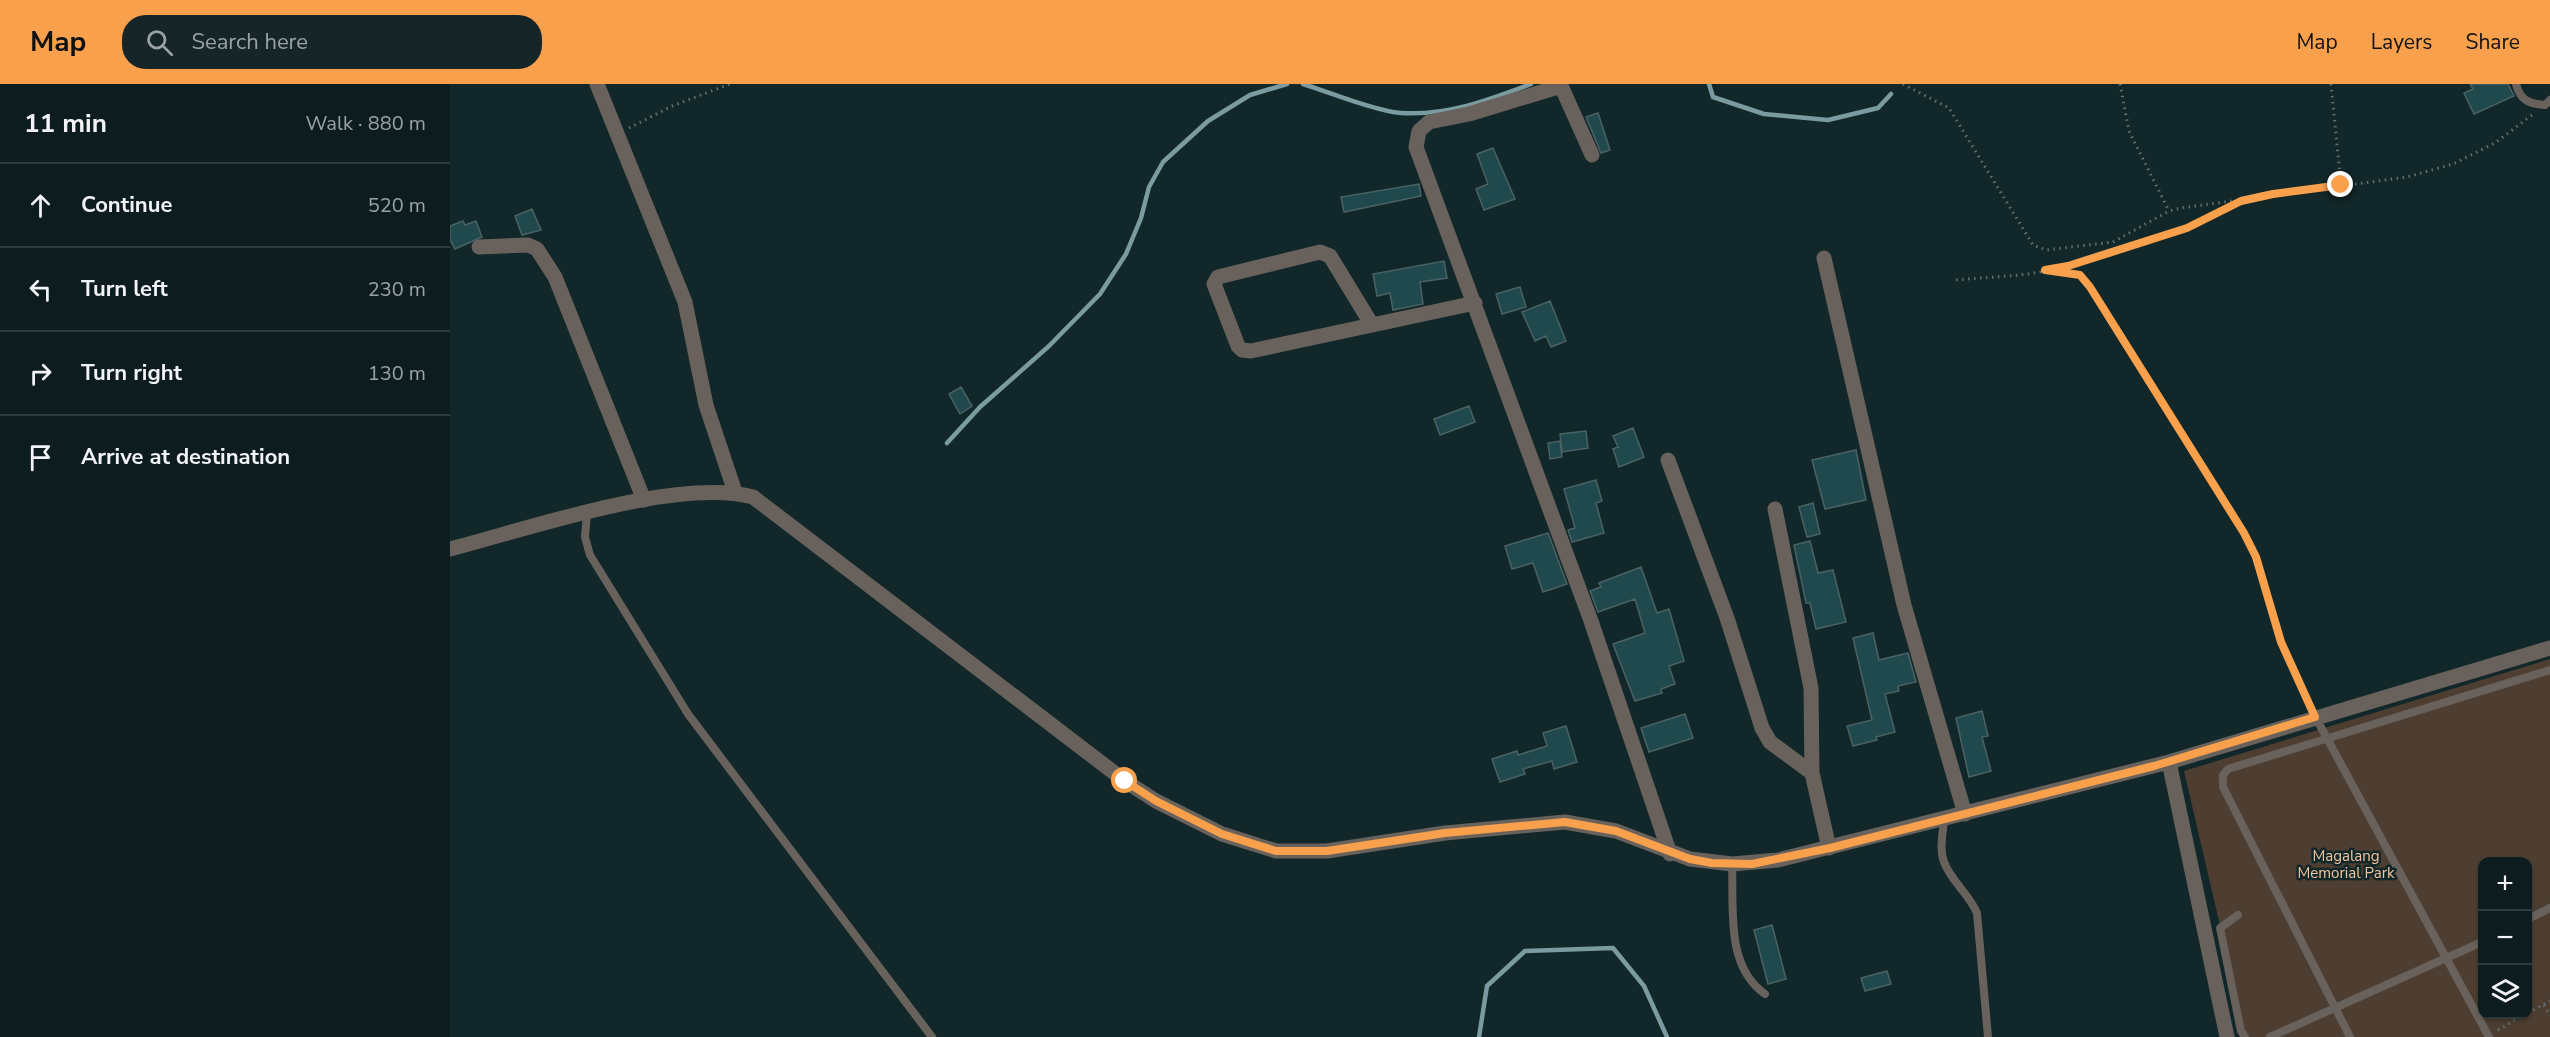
<!DOCTYPE html>
<meta charset="utf-8">
<style>
body{margin:0;font-family:"Nunito Sans",sans-serif;background:#162628;color:#f1f3f6}
.controls{position:absolute;right:18px;bottom:18px;display:grid;overflow:hidden;border-radius:12px;box-shadow:0 2px 4px #0004}
.controls button{width:54px;height:54px;display:grid;place-items:center;padding:0;border:0;border-bottom:2px solid #2d3b3d;background:#0d1d1f;color:#f1f3f6;font:30px sans-serif}
.stop{position:absolute;width:18px;height:18px;margin:-14px;border:4px solid #f8a04b;border-radius:50%;background:#fff}
.stop.end{background:#f8a04b;border-color:#fff;box-shadow:0 2px 6px #0008}
.list{margin:0;padding:0;list-style:none}
h2{display:flex;justify-content:space-between;align-items:center;height:78px;margin:0;padding:0 24px;font-size:26px}
h2 small{font-size:20px;font-weight:400;color:#9aa2a4}
.list li{display:grid;grid-template-columns:39px 1fr auto;gap:18px;align-items:center;box-sizing:border-box;height:84px;padding:0 24px;border-top:2px solid #2d3b3d}
.list b{display:block;font-size:22px;white-space:nowrap}
.list em{font-size:20px;font-style:normal;color:#9aa2a4}
.icon{flex:none;width:33px;height:33px;fill:none;stroke:currentColor;stroke-width:2;stroke-linecap:round;stroke-linejoin:round}
.map{position:relative;flex:none;width:2100px;height:953px;overflow:hidden}
header{display:flex;align-items:center;gap:36px;box-sizing:border-box;height:84px;padding:0 30px;background:#f8a04b;color:#111}
header strong{font-size:28px}
nav{display:flex;gap:33px;margin-inline-start:auto;font-size:21px}
.search{width:420px;height:54px;background:#162628;display:flex;align-items:center;gap:15px;box-sizing:border-box;padding:0 21px;border-radius:24px;color:#9aa2a4;font-size:22px}
main{display:flex}
aside{flex:1;background:#0d1d1f}
.map>svg:first-child{display:block}
.green{fill:#4d3e31;fill-rule:evenodd}
.lines{fill:none;stroke-linecap:round;stroke-linejoin:round}
.stream{stroke:#7a9b9f;stroke-width:4.5}
.building{fill:#20494d;stroke:#4b6264;stroke-width:1.5}
.path{stroke:#5f7274;stroke-width:3;stroke-dasharray:1.5 4.5;stroke-linecap:butt}
.service{stroke:#69625c;stroke-width:8}
.minor{stroke:#69625c;stroke-width:15}
.tertiary{stroke:#69625c;stroke-width:15}
.route{stroke:#f8a04b;stroke-width:8}
.labels{text-anchor:middle;dominant-baseline:central;stroke-width:5;stroke-linejoin:round;paint-order:stroke}
.park-label{font-size:15px;fill:#f5c59d;stroke:#112729}
</style>
<header>
<strong>Map</strong>
<div class="search"><svg class="icon" aria-label="search" viewBox="0 0 24 24"><circle cx="10" cy="10" r="6"/><path d="M15 15l6 6"/></svg>Search here</div>
<nav><a>Map</a><a>Layers</a><a>Share</a></nav>
</header>
<main>
<aside>
<h2>11 min<small>Walk · 880 m</small></h2>
<ul class="list">
<li><svg class="icon" aria-label="ahead" viewBox="0 0 24 24"><path d="M12 20V5M6 11l6-6 6 6"/></svg><div><b>Continue</b></div><em>520 m</em></li>
<li><svg class="icon" aria-label="left" viewBox="0 0 24 24"><path d="M17 20v-9H6M10 6l-5 5 5 5"/></svg><div><b>Turn left</b></div><em>230 m</em></li>
<li><svg class="icon" aria-label="right" viewBox="0 0 24 24"><path d="M7 20v-9h11M14 6l5 5-5 5"/></svg><div><b>Turn right</b></div><em>130 m</em></li>
<li><svg class="icon" aria-label="arrive" viewBox="0 0 24 24"><path d="M6 21V4h12l-3 4 3 4H6"/></svg><div><b>Arrive at destination</b></div></li>
</ul>
</aside>
<div class="map">
<svg width="2100" height="953" viewBox="0 0 2100 953">
<rect width="100%" height="100%" fill="#112729"/>
<path class="green" d="M 2100,575 L 2100,953 L 1796,953 L 1734,687 ZM 2032,778 L 2078,778 L 2078,930 L 2032,930 Z"/>
<g class="lines">
<path class="stream" d="M 853,0 C 879,8 926,27 951,29 C 997,32 1039,16 1081,0
M 1259,0 L 1263,13 L 1314,30 L 1378,36 L 1428,24 L 1441,10
M 497,359 L 530,323 L 599,262 L 650,210 L 676,170 L 691,134 L 699,103 L 713,78 L 758,37 L 800,11 L 837,0
M 1029,953 L 1037,902 L 1075,867 L 1163,864 L 1194,902 L 1217,953"/>
</g>
<path class="building" d="M 2020,0 L 2058,0 L 2064,12 L 2024,30 L 2014,9 L 2023,5 Z
M 1148,29 L 1160,66 L 1151,69 L 1136,33 Z
M 1043,64 L 1065,115 L 1034,126 L 1026,105 L 1038,100 L 1027,70 Z
M 969,100 L 971,112 L 894,128 L 891,113 Z
M 82,125 L 91,146 L 72,151 L 65,132 Z
M 13,137 L 15,141 L 26,137 L 32,153 L 5,165 L 0,156 L 0,142 Z
M 994,177 L 997,194 L 970,198 L 973,220 L 943,226 L 940,209 L 927,212 L 923,190 Z
M 1070,203 L 1076,223 L 1052,230 L 1046,210 Z
M 1100,217 L 1116,257 L 1101,263 L 1096,252 L 1085,257 L 1072,228 Z
M 511,303 L 522,322 L 510,330 L 499,310 Z
M 1019,322 L 1025,338 L 990,351 L 984,335 Z
M 1183,344 L 1194,373 L 1169,383 L 1163,365 L 1168,363 L 1163,352 Z
M 1136,347 L 1138,364 L 1112,368 L 1110,350 Z
M 1110,357 L 1112,373 L 1100,375 L 1098,359 Z
M 1406,366 L 1416,416 L 1375,425 L 1362,376 Z
M 1146,396 L 1152,417 L 1146,419 L 1154,449 L 1122,458 L 1118,446 L 1125,444 L 1114,405 Z
M 1363,419 L 1370,450 L 1357,453 L 1349,423 Z
M 1098,449 L 1117,500 L 1093,508 L 1083,479 L 1062,485 L 1055,462 Z
M 1360,457 L 1368,489 L 1383,486 L 1396,538 L 1366,545 L 1360,519 L 1356,519 L 1344,461 Z
M 1191,483 L 1207,529 L 1219,525 L 1234,577 L 1219,582 L 1225,600 L 1211,605 L 1212,609 L 1185,617 L 1163,560 L 1195,549 L 1185,515 L 1148,528 L 1140,507 L 1151,503 L 1149,499 Z
M 1423,549 L 1429,576 L 1458,569 L 1466,598 L 1448,602 L 1449,607 L 1435,610 L 1445,648 L 1426,653 L 1427,656 L 1403,662 L 1397,642 L 1422,636 L 1403,554 Z
M 1532,627 L 1538,652 L 1532,653 L 1541,687 L 1519,693 L 1506,634 Z
M 1235,630 L 1243,654 L 1199,668 L 1191,644 Z
M 1116,642 L 1127,678 L 1104,685 L 1102,677 L 1073,685 L 1075,690 L 1050,698 L 1042,675 L 1067,667 L 1068,671 L 1097,662 L 1093,649 Z
M 1322,841 L 1336,895 L 1318,900 L 1304,846 Z
M 1437,887 L 1441,900 L 1415,907 L 1411,894 Z"/>
<g class="lines">
<path class="path" d="M 1453,0 L 1499,24 L 1583,161 L 1596,166 L 1663,158 L 1719,127 L 1731,124 L 1957,93 L 2003,80 L 2045,59 L 2082,31
M 1670,0 L 1679,47 L 1719,127
M 1881,0 L 1891,101
M 179,44 L 222,22 L 280,0
M 1595,186 L 1630,191 L 1640,203 L 1794,449 L 1806,473 L 1831,558 L 1859,622
M 1506,196 C 1528,194 1549,193 1570,191 C 1645,181 1721,153 1787,119
M 2094,921 L 2100,931
M 2078,929 L 2100,917
M 2048,946 L 2075,930"/>
<path class="service" d="M 2066,0 C 2070,16 2079,20 2095,21 L 2100,16
M 137,429 L 135,453 L 140,471 L 238,630 L 482,953
M 1866,634 L 2039,953
M 1494,735 C 1493,749 1489,765 1494,778 C 1501,797 1519,810 1527,829 L 1538,953
M 1282,780 C 1284,824 1275,882 1315,910
M 1788,831 L 1770,844 L 1791,947 L 1795,953
M 2078,835 L 2100,824
M 1820,953 L 2032,858
M 1900,953 L 1773,703 L 1773,691 L 1778,685 L 2100,586"/>
<path class="minor" d="M 147,0 L 235,218 L 256,321 L 285,408
M 1142,71 L 1112,4 L 1108,3 L 1019,30 L 979,38 L 969,47 L 966,63 L 1141,537 L 1220,770
M 29,163 L 78,161 L 87,165 L 105,193 L 194,416
M 1374,174 L 1454,521 L 1515,730
M 922,241 L 880,172 L 870,168 L 768,193 L 764,200 L 788,262 L 792,266 L 801,267 L 1025,219
M 1218,376 L 1277,534 L 1312,644 L 1320,658 L 1362,689
M 1325,425 L 1361,604 L 1362,689 L 1379,764
M 1719,678 L 1777,953"/>
<path class="tertiary" d="M 0,465 C 78,445 227,393 303,413 L 675,697 L 706,717 L 772,750 L 826,767 L 877,767 L 995,749 L 1115,738 L 1166,747 L 1240,775 L 1282,780 L 1328,776 L 1719,678 L 2100,564"/>
</g>
<g class="lines">
<path class="route" d="M 675,697 L 706,717 L 772,750 L 826,767 L 877,767 L 995,749 L 1115,738 L 1166,747 L 1240,775 L 1262,779 L 1302,780 L 1380,764 L 1704,682 L 1865,633 L 1831,558 L 1806,473 L 1794,449 L 1640,203 L 1630,191 L 1595,186 L 1618,182 L 1737,144 L 1791,117 L 1823,110 L 1891,101"/>
</g>
<g class="labels">
<g class="park-label">
<text x="1896" y="772">Magalang<tspan x="1896" dy="17">Memorial Park</tspan></text>
</g>
</g>
</svg>
<div class="controls">
<button>+</button>
<button>−</button>
<button><svg class="icon" aria-label="layers" viewBox="0 0 24 24"><path d="M12 4l9 5-9 5-9-5zM3 14l9 5 9-5"/></svg></button>
</div>
<div class="stop" style="left:675px;top:697px"></div>
<div class="stop end" style="left:1891px;top:101px"></div>
</div>
</main>
